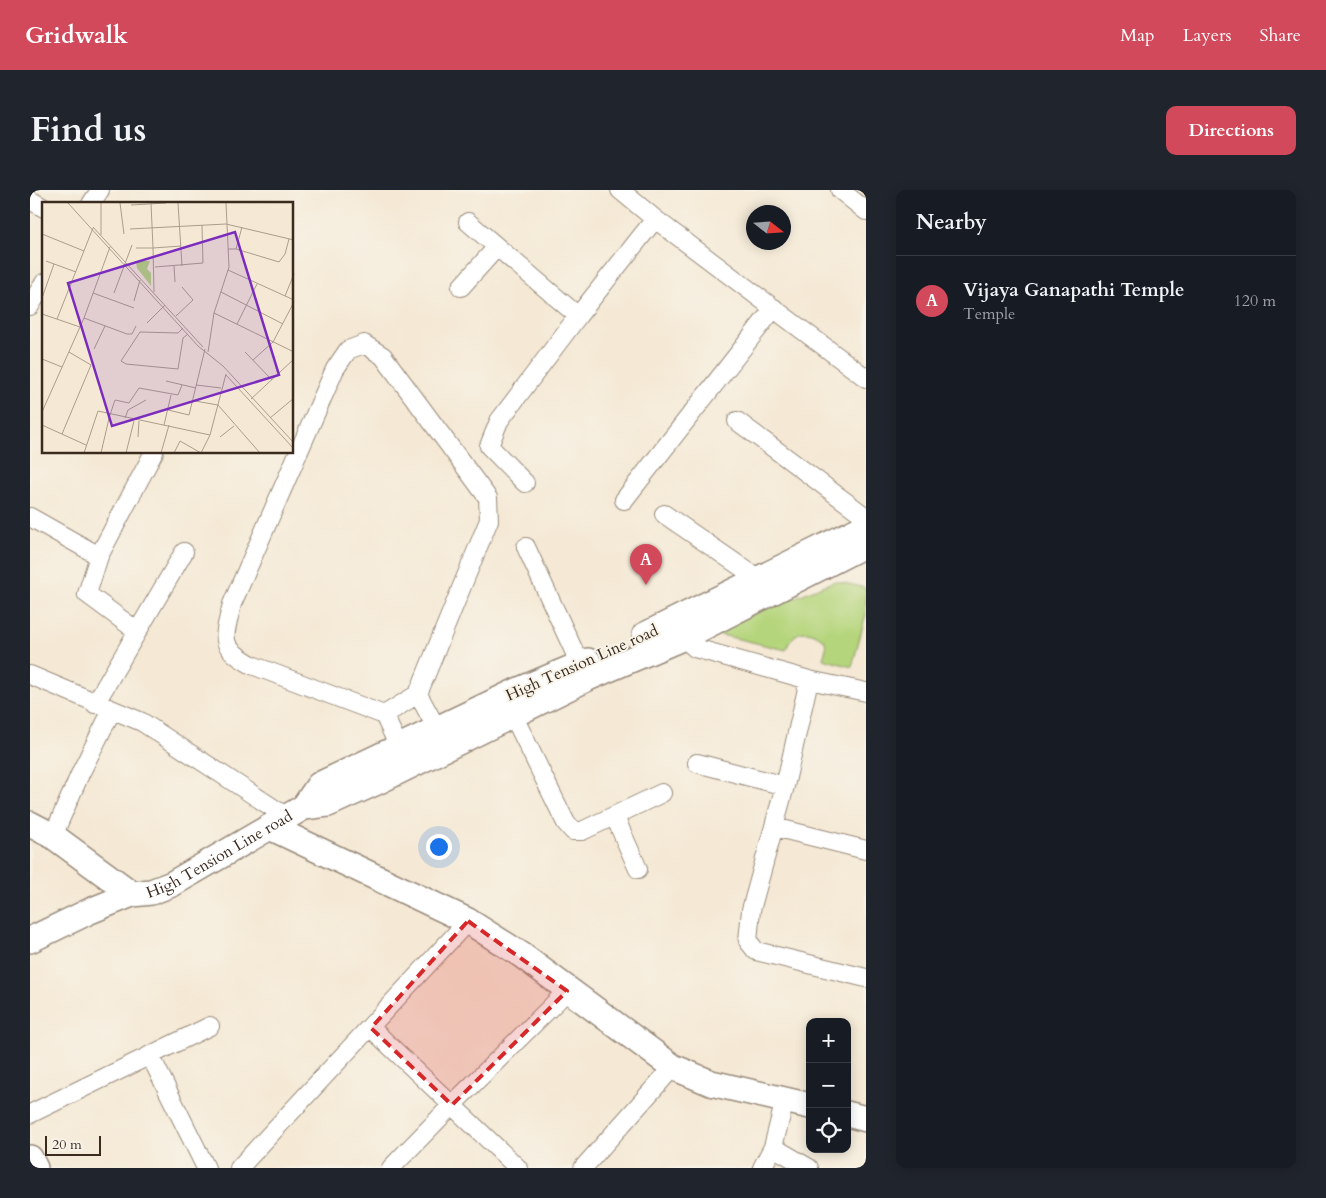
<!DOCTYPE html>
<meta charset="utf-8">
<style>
body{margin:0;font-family:Cardo,serif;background:#20242c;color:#f1f3f6}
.controls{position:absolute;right:15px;bottom:15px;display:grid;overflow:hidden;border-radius:10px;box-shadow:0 2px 12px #0003}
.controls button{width:45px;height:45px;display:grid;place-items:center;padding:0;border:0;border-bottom:1px solid #363941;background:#171b24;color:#f1f3f6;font:25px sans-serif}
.compass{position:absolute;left:716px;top:15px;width:45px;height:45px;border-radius:50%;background:#171b24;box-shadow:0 2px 12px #0003;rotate:107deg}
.scale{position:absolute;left:15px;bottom:12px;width:56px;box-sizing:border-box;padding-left:5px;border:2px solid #3b2a1e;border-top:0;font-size:14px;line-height:18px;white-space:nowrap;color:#3b2a1e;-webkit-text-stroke:4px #f7f3e8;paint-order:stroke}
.you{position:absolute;left:408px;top:656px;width:18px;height:18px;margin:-12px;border:4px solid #fff;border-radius:50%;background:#1a73e8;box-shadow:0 0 0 8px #1a73e833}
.badge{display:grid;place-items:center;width:32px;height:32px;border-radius:50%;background:#d1495b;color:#fff;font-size:16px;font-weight:700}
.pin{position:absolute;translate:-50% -41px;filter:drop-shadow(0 1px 2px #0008)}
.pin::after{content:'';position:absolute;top:26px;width:18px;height:15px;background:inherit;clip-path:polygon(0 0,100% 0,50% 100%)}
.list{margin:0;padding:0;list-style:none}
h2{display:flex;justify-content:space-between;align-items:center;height:65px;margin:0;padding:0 20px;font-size:21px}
h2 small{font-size:16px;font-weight:400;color:#9ea1a6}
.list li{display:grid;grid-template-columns:32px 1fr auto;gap:15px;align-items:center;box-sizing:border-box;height:90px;padding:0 20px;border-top:1px solid #363941}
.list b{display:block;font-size:19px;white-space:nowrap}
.list p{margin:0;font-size:16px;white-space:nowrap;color:#9ea1a6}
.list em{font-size:16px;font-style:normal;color:#9ea1a6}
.icon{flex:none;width:28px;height:28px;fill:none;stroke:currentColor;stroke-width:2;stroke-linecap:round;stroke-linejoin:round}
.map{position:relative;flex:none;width:836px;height:978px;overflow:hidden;border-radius:10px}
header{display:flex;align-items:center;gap:30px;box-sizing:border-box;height:70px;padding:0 25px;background:#d1495b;color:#fff}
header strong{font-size:24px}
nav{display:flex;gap:28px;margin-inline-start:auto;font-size:18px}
.intro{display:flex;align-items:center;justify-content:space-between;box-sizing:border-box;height:120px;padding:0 30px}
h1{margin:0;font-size:35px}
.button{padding:12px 22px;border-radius:10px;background:#d1495b;color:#fff;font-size:18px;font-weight:700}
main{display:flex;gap:30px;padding:0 30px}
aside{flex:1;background:#171b24;border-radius:10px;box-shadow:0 2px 12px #0003}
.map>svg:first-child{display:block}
.green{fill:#b5d57c;stroke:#78804d}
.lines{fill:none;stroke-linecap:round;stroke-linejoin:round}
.street-casing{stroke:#988a7a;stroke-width:20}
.secondary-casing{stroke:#988a7a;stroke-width:28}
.street{stroke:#fff;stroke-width:18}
.secondary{stroke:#fff;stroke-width:25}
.marked{fill:#d62828;fill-opacity:0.2;stroke:#d62828;stroke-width:4;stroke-dasharray:10 6;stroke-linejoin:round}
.labels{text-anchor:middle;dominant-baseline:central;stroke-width:4;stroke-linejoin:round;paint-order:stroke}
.street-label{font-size:16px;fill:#3b2a1e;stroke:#f7f3e8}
.inset-road{fill:none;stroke:#ab9d8c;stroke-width:1}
.view{fill:#7b2cbf;fill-opacity:0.15;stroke:#7b2cbf;stroke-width:2.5}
.inset-edge{fill:none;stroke:#3b2a1e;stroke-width:2.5}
</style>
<header>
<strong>Gridwalk</strong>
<nav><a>Map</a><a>Layers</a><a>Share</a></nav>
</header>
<div class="intro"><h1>Find us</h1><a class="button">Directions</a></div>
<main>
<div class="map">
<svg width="836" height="978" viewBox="0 0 836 978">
<rect width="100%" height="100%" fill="#f7f3e8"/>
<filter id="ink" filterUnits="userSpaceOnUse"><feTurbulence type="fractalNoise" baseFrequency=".02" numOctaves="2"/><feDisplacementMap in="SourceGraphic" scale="10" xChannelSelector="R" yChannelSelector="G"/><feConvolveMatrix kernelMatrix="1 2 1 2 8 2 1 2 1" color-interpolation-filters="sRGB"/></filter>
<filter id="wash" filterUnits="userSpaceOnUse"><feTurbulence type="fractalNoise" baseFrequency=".0096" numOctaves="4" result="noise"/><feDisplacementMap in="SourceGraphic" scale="20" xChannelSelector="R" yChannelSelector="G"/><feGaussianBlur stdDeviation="1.12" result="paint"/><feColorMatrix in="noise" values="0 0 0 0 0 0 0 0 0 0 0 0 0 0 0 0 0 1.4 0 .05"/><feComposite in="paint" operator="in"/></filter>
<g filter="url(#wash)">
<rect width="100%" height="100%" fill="#f5e9d5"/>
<path class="green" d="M 805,391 L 836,398 L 836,424 L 822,477 L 793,469 L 796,458 L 795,451 C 779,437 763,439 756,460 L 687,444 L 682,441 Z"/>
</g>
<g filter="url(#ink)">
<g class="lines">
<g class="street-casing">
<path id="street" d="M 590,0 L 625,29 L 836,188
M 810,0 L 836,21
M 0,10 L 14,18
M 61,14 L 70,0
M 438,32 L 548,126
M 431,97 L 467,57
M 0,116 L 14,93
M 707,231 L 836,327
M 495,293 L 459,256 L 469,231 L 548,126 L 625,29
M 594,310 L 744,118
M 634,324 L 736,394
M 0,327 L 69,366
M 496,357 L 550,474 L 556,482
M 107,441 L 57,404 L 69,366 L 124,262
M 646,441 L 665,458 L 779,490 L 836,502
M 0,485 L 112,532 L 257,627
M 779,490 L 755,596 L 721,720 L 718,751 L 726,761 L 836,788
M 65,514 L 154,362
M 354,525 L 388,504
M 483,525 L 536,633 L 543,641 L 552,641 L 632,603
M 369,557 L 354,525 L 222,475 C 187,455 194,449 202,414 L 305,179 L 318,160 L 334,154 L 353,166 L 458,308 L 459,330 L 388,504 L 407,539
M 667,573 L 755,596
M 585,627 L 608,679
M 744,637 L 836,660
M 23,646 L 51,582 L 82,520
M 341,838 L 488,978
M 120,865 L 176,978
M 755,910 L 743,957 L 779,978
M 0,924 L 180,836
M 209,978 L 438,731
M 361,978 L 422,915 L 537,801
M 553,978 L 643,877
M 732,978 L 743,957"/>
</g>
<g class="secondary-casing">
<g id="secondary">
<path d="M 615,445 L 836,336"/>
<path d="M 274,617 L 289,595 L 487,501 L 558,471"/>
<path d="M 0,634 L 23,646 L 102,704"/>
<path d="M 240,637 L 438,731 L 490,764 L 643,877 L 681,893 L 780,916"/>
<path id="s1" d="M 0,750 L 60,721 L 102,704 L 121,702 L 142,694 L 274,617 L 298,614 L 349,591 L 560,487 L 654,447 L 836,354"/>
<path d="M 817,924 L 836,929"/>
<path d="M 0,968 L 5,978"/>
</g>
</g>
<use href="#street" class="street"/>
<use href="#secondary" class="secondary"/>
</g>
</g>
<path class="marked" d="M 438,731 L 537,801 L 422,915 L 341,838 Z"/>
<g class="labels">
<g class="street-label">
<text transform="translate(552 473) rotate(-24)">High Tension Line road</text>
<text stroke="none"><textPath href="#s1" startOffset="209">High Tension Line road</textPath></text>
</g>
</g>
<g transform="translate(12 12)">
<rect width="251" height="251" fill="#f5e9d5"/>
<path d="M 94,59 L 108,59 L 105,67 L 109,71 L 109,84 L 95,66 Z" fill="#b5d57c"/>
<path class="inset-road" d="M 26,1 L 156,144 L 181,164 L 252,241M 78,1 L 82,32M 136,1 L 140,64M 89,3 L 124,1M 51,25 L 161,145M 88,27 L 184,22 L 252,38M 0,32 L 42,49M 59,33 L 59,1M 94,46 L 111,46 L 109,1M 186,47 L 194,47 L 200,25M 194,47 L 237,60 L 243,52 L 247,37M 4,59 L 34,70M 132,64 L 133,80M 113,65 L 161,61 L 160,23M 186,68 L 252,98M 112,90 L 111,46 L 139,44M 179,90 L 241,122M 51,91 L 92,106M 72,91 L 90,43M 243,94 L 252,72M 0,96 L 12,62M 92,99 L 98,78M 172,111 L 252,150M 0,112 L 38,125M 134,114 L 151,98 L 140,85M 42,116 L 85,132 L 90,132 L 94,124M 15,117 L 51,26M 105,121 L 123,103M 195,122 L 215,82M 141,126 L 136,131 L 98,130 L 79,159 L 84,162 L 136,167 L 141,136 L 146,132M 52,147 L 63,124M 166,150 L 172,111 L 187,65 L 184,1M 203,150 L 230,178M 0,157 L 20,165M 211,158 L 231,140 L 252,100M 184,173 L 252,247M 124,179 L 154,186M 154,183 L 179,186M 209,197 L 252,157M 153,199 L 176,203 L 218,251M 126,208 L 147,213 L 163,147M 0,210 L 42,116 L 68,45M 68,213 L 73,198 L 87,201 L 97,186 L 136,193 L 140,183M 83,216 L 86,208 L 104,198M 228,216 L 252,196M 0,223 L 44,243M 122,223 L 129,193M 20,232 L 49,163 L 27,150M 96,235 L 97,219M 178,235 L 192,224M 42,251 L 56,209 L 168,233M 59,251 L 68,212M 84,251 L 92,219M 119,251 L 127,223M 132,251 L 138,239 L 159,251M 159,251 L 168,233 L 184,172"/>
<path class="view" d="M 193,30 L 237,173 L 70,224 L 26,81 Z"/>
<rect width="251" height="251" class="inset-edge"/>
</g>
</svg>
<div class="controls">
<button>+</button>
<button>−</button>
<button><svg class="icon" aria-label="locate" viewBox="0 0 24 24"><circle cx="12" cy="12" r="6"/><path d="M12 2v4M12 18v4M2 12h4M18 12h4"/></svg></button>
</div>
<svg class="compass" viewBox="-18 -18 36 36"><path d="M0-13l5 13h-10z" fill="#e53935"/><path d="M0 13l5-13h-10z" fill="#9ea1a6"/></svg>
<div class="scale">20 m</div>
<div class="you"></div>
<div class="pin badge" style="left:616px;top:395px">A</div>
</div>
<aside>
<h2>Nearby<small></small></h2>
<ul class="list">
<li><span class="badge">A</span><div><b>Vijaya Ganapathi Temple</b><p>Temple</p></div><em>120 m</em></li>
</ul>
</aside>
</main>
